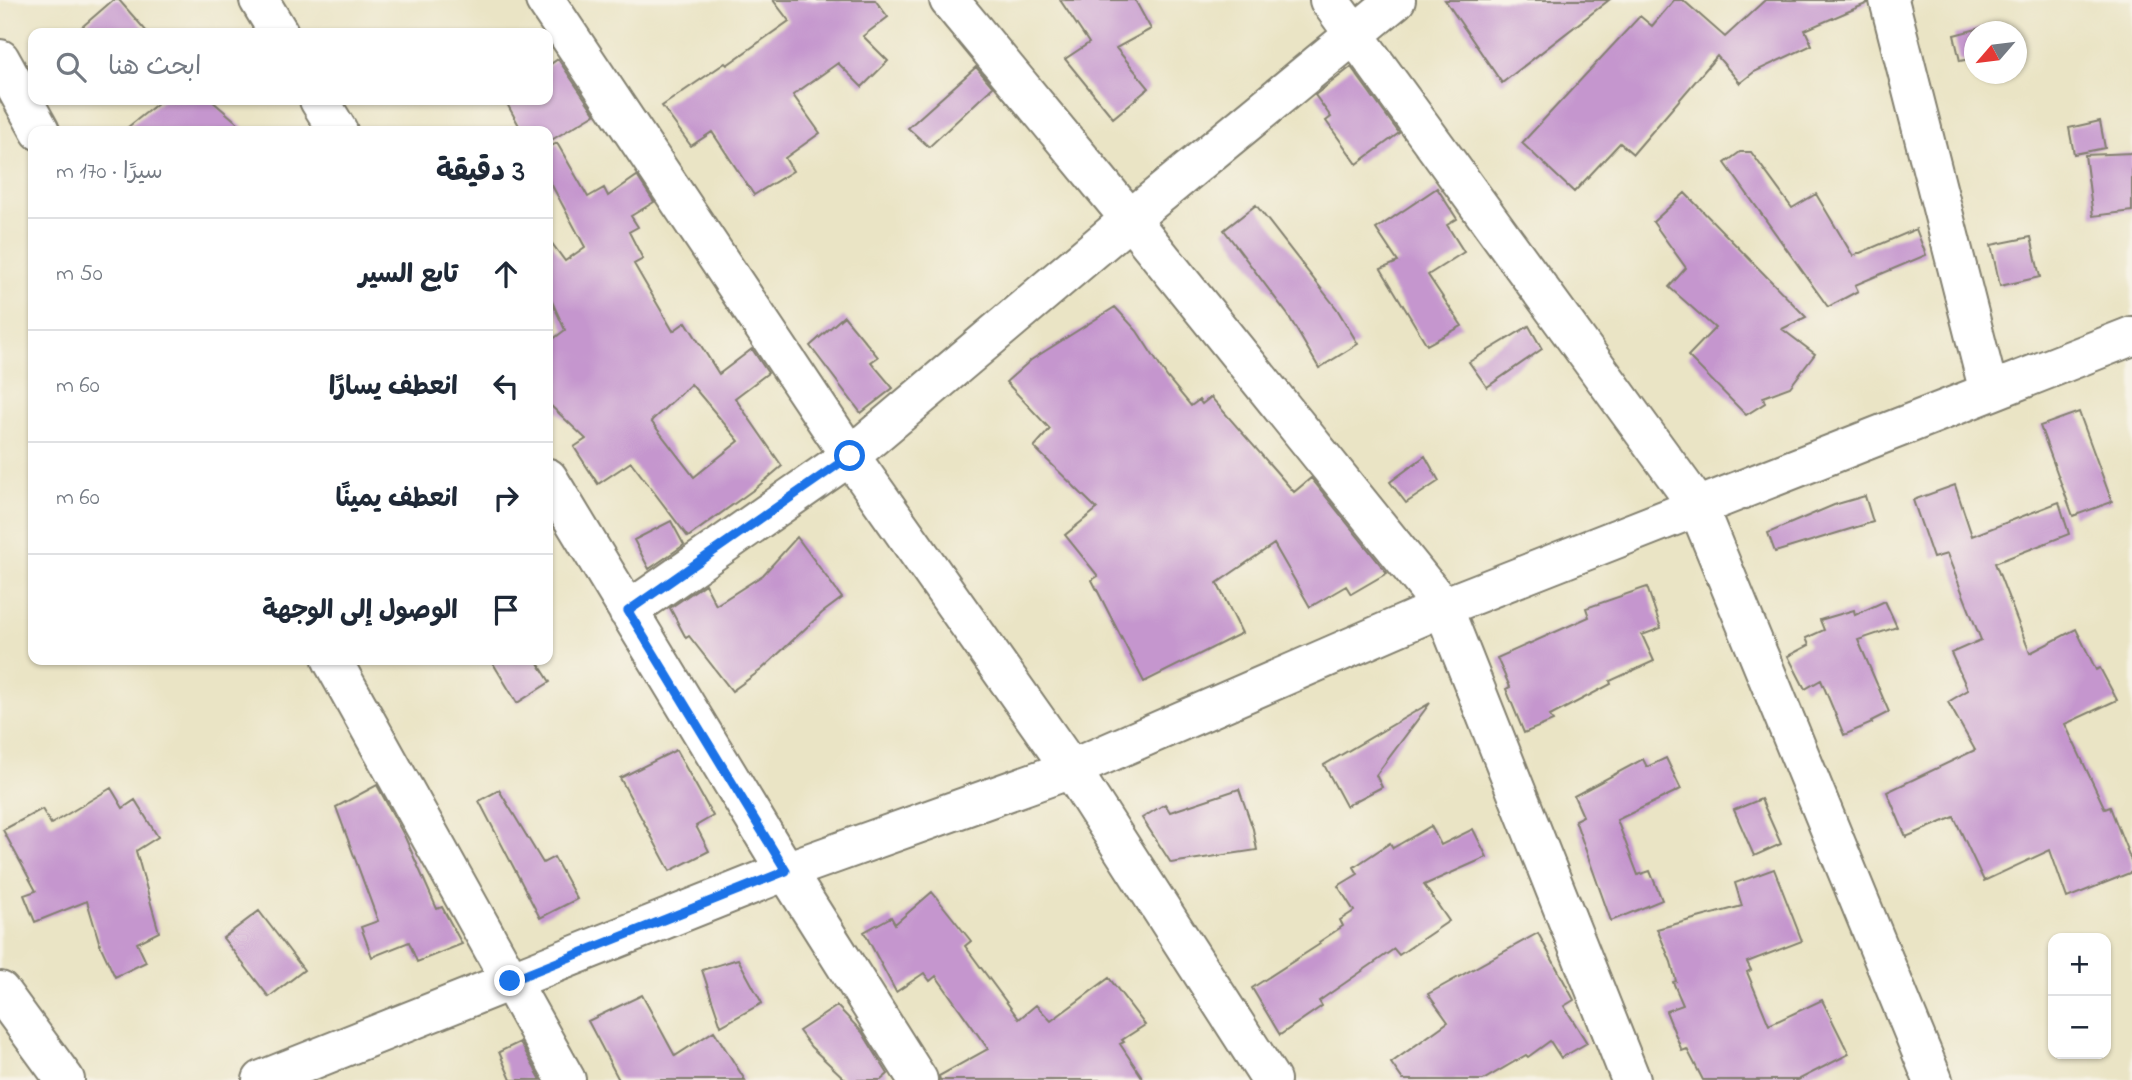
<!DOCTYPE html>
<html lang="ar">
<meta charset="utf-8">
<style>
body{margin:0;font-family:"Indie Flower","Playpen Sans Arabic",sans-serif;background:#f2f2f3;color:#1f2937;direction:rtl}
.controls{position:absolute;right:21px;bottom:21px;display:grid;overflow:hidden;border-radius:14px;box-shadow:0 2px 5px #0004}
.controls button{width:63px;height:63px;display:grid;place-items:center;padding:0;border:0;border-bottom:2px solid #e0e1e3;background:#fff;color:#1f2937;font:35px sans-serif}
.compass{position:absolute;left:1964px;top:21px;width:63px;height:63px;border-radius:50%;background:#fff;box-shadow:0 2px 5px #0004;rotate:242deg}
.stop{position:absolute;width:21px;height:21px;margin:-16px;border:5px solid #1a73e8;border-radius:50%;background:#fff}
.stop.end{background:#1a73e8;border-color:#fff;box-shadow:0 2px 7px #0008}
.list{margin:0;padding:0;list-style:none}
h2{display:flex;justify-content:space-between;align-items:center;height:91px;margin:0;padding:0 28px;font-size:30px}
h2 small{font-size:23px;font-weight:400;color:#747a83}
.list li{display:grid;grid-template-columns:46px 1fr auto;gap:21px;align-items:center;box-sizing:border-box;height:112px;padding:0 28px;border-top:2px solid #e0e1e3}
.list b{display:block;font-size:26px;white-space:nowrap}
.list em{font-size:23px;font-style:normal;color:#747a83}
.icon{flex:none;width:38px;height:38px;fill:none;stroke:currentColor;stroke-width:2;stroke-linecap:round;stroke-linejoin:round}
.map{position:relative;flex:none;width:2132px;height:1080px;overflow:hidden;direction:ltr}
.search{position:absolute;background:#fff;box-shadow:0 2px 5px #0004;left:28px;top:28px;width:525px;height:77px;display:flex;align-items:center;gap:18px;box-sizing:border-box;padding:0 24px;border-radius:14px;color:#747a83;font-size:26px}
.panel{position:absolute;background:#fff;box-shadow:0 2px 5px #0004;left:28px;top:126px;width:525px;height:539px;border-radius:14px;direction:rtl}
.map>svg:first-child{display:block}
.building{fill:#c596ce;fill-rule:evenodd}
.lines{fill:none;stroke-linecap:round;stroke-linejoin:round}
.minor-casing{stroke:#838070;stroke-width:42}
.minor{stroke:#fff;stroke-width:38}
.route{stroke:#1a73e8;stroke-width:9}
</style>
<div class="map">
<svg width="2132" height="1080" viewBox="0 0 2132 1080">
<rect width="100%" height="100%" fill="#f7f3e8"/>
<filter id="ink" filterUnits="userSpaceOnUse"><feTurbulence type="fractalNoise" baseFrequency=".0143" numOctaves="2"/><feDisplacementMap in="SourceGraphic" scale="14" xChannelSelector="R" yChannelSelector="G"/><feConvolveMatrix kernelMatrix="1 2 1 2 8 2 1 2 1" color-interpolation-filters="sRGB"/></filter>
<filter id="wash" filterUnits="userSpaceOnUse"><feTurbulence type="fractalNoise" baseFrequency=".00686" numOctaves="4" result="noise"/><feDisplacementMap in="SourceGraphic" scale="28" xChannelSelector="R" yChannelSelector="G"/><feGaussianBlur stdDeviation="1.57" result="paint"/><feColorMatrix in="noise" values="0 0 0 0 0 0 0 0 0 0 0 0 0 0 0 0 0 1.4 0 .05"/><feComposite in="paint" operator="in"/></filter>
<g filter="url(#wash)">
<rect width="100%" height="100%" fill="#eae4c5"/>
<g id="blocks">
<path class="building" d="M 113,0 L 119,0 L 148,33 L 75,33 Z
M 773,0 L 875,0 L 888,17 L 863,36 L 888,61 L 862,87 L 838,63 L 793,95 L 820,133 L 785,158 L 793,171 L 754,195 L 712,132 L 691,146 L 662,106 L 725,63 L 727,65 L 789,21 Z
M 1060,0 L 1135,0 L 1151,29 L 1116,48 L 1149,88 L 1113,118 L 1065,59 L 1089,43 Z
M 1445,0 L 1609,0 L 1502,83 Z
M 1674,0 L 1683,0 L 1725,37 L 1765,0 L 1868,0 L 1868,3 L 1805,30 L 1812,45 L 1754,72 L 1740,83 L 1717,56 L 1633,154 L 1620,143 L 1574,192 L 1522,143 L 1640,16 L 1652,26 Z
M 1992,25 L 1993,32 L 1975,32 L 1975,58 L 1960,61 L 1954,35 Z
M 558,59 L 595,114 L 548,142 L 548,131 L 522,131 L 505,100 L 548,100 L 548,66 Z
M 976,67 L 993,87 L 929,147 L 908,128 Z
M 1351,67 L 1399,133 L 1357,164 L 1326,121 L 1331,117 L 1315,95 Z
M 162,100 L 211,100 L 247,131 L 123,131 Z
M 2100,121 L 2105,148 L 2074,154 L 2069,128 Z
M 557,143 L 588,197 L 604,188 L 608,196 L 637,176 L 654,202 L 631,216 L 638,227 L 629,232 L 643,259 L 634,264 L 673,331 L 686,322 L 719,374 L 752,349 L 768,373 L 735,398 L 782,466 L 756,488 L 688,537 L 631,462 L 598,484 L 574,447 L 586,439 L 548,403 L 548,343 L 565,330 L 548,293 L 548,238 L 565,261 L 585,247 L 548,178 L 548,148 ZM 691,384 L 739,441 L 694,477 L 651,421 Z
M 1740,152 L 1751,152 L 1792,208 L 1816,194 L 1853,256 L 1916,229 L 1926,255 L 1855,285 L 1858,291 L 1828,307 L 1725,163 Z
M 2132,153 L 2132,211 L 2093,216 L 2085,155 Z
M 1437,188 L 1457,219 L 1447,225 L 1464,252 L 1428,275 L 1462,326 L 1427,345 L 1381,269 L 1398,262 L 1376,229 Z
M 1685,193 L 1806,317 L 1782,329 L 1815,354 L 1790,387 L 1763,397 L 1765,403 L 1746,415 L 1688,356 L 1715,328 L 1669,287 L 1686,268 L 1653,222 Z
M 1256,205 L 1337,309 L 1358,344 L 1319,368 L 1288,315 L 1224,230 Z
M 2031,237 L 2040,277 L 2000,286 L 1991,245 Z
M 1115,307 L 1137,331 L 1167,377 L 1191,406 L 1199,400 L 1202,404 L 1211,397 L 1294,492 L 1311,478 L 1387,573 L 1351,594 L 1346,586 L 1310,607 L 1274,544 L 1217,583 L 1242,633 L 1144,682 L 1092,580 L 1098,576 L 1065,535 L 1097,509 L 1034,447 L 1050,429 L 1006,382 L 1031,360 Z
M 844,316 L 878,357 L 871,362 L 893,388 L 861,413 L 810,346 Z
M 1529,326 L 1542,349 L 1487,387 L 1469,362 Z
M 2079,412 L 2112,502 L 2073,516 L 2040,426 Z
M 1425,456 L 1439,481 L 1406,503 L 1390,482 Z
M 1955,485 L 1972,536 L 2059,502 L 2069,534 L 1995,563 L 2030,653 L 2076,629 L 2096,670 L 2100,668 L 2117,700 L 2065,724 L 2105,809 L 2110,807 L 2132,863 L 2132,872 L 2067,898 L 2050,850 L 1984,881 L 1954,817 L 1906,837 L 1887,792 L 1975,750 L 1948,702 L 1968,690 L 1951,653 L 1981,640 L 1947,554 L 1933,558 L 1913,500 Z
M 1865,496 L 1873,522 L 1775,552 L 1768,533 L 1834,505 Z
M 671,521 L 684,545 L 649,569 L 634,540 Z
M 797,537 L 842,598 L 822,613 L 761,670 L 732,691 L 689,636 L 686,638 L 670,608 L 705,584 L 716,605 L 763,575 Z
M 1647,587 L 1661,628 L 1642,635 L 1654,661 L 1610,681 L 1611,684 L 1550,716 L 1553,721 L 1524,733 L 1506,689 L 1510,687 L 1497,658 L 1589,617 L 1586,608 Z
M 1885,601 L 1897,627 L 1858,640 L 1889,712 L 1871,721 L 1872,723 L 1844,735 L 1821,680 L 1805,689 L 1788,656 L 1809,645 L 1806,638 L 1824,630 L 1820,620 L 1854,610 L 1855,615 Z
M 491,660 L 536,660 L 550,682 L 517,703 Z
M 1430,703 L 1376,775 L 1382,787 L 1346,806 L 1324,765 Z
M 676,750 L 713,816 L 696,826 L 709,851 L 670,871 L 620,778 Z
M 1666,758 L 1681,789 L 1617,820 L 1638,875 L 1650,871 L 1662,900 L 1611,921 L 1575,820 L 1583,816 L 1574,796 L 1643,759 L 1647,767 Z
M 377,785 L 404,835 L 437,909 L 442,907 L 462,944 L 417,962 L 409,942 L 372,957 L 361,927 L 378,921 L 336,807 Z
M 111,788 L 123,808 L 135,800 L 158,837 L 136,851 L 159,932 L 137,943 L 146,962 L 115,977 L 100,945 L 87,901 L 35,922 L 24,895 L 36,891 L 3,830 L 42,809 L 51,824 Z
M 1239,789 L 1253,829 L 1257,850 L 1171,863 L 1142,818 L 1165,804 L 1170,812 Z
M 499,790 L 543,863 L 554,857 L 577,899 L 540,918 L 479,801 Z
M 1761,799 L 1781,844 L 1754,856 L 1734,810 Z
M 1431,826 L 1441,845 L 1473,829 L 1487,857 L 1424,885 L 1449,921 L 1399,955 L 1394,949 L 1319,1001 L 1322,1006 L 1280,1035 L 1252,988 L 1320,944 L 1319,942 L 1343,926 L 1340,920 L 1354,911 L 1338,886 L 1358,874 L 1354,867 L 1390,843 L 1393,848 Z
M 1774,869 L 1802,941 L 1747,962 L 1751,970 L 1747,972 L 1769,1025 L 1822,1000 L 1849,1054 L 1798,1080 L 1703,1080 L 1687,1049 L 1682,1051 L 1666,1011 L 1683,1005 L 1673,982 L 1676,981 L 1671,962 L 1657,929 L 1742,906 L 1735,883 Z
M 932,892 L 971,941 L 965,946 L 1019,1019 L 1036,1005 L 1051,1021 L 1109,978 L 1145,1025 L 1122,1040 L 1124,1042 L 1120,1044 L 1144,1080 L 940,1080 L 939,1076 L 988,1049 L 936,976 L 930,981 L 924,973 L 896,992 L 864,932 L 891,917 L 895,924 Z
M 259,911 L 304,970 L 269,997 L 223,938 Z
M 1538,933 L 1574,1000 L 1564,1006 L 1587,1043 L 1561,1058 L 1550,1041 L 1528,1057 L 1526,1055 L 1483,1080 L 1403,1080 L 1391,1063 L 1448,1022 L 1428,994 Z
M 738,959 L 762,1003 L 721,1026 L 702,970 Z
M 642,995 L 675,1056 L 714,1031 L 745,1080 L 619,1080 L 588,1021 Z
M 837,1006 L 862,1032 L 888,1074 L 881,1080 L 846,1080 L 811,1047 L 799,1031 Z
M 520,1042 L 541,1080 L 511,1080 L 499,1052 Z"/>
</g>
</g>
<g filter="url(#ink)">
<use href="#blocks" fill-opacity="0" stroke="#838070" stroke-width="2"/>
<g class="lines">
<g class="minor-casing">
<path id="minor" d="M 259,0 L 279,33
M 545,0 L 850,456 L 1071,769 L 1271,1080
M 949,0 L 1130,219 L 1443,607 L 1631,1080
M 1329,0 L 1697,505 L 1933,1080
M 1889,0 L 1989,392
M 0,59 L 40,131
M 319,100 L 338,131
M 548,478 L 786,871 L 918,1080
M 628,611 L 850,456 L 1130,219 L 1396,0
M 332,660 L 566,1080
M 0,991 L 65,1080
M 262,1080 L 786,871 L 1071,769 L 1443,607 L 2132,336"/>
</g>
<use href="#minor" class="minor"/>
</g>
</g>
<g class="lines" filter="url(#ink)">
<path class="route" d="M 510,981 L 786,871 L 628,611 L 850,456"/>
</g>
</svg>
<div class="controls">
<button>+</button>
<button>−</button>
</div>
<svg class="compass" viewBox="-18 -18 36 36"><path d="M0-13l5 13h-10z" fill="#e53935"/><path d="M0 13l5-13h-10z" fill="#747a83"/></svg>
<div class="stop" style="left:850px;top:456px"></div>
<div class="stop end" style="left:510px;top:981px"></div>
<div class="search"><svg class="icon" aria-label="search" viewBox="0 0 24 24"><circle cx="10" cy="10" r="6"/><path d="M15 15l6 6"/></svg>ابحث هنا</div>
<section class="panel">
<h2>3 دقيقة<small>سيرًا · 170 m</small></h2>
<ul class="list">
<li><svg class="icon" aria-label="ahead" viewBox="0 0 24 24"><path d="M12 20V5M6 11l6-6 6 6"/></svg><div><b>تابع السير</b></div><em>50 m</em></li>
<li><svg class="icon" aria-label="left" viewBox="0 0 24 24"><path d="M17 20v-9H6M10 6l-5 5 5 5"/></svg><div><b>انعطف يسارًا</b></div><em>60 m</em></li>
<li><svg class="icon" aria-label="right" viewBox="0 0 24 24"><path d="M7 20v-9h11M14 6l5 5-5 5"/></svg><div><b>انعطف يمينًا</b></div><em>60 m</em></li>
<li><svg class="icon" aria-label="arrive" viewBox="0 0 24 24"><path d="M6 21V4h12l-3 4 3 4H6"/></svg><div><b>الوصول إلى الوجهة</b></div></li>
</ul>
</section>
</div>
